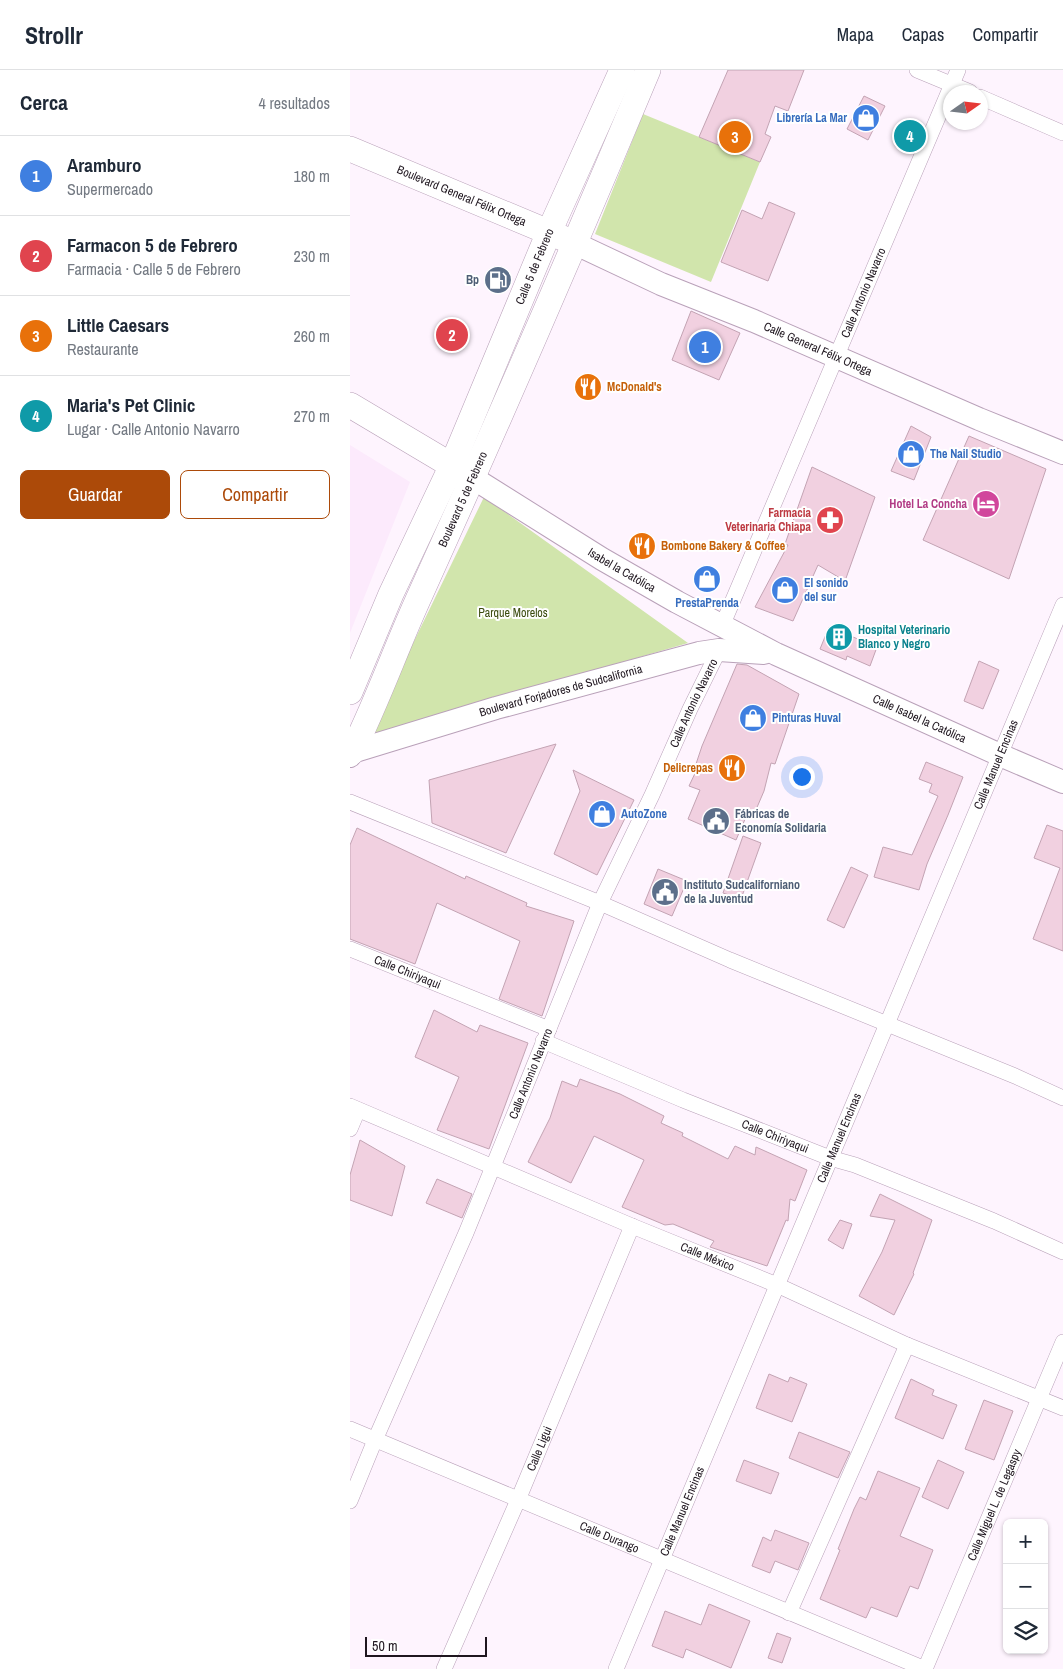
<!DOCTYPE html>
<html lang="es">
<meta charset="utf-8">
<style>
body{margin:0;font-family:"Archivo Narrow",sans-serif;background:#f2f2f3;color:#1f2937}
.controls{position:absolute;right:15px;bottom:15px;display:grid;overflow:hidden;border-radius:8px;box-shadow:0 1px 4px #0004}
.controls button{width:45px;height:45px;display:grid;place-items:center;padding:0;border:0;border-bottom:1px solid #e0e1e3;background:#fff;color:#1f2937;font:25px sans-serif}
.compass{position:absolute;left:593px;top:15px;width:45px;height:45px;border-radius:50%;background:#fff;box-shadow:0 1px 4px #0004;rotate:76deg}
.scale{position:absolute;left:15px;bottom:12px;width:122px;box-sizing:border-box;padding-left:5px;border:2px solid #1f161f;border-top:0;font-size:14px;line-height:18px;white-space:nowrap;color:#1f161f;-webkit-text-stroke:4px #fff;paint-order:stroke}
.you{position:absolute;left:451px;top:706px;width:18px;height:18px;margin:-12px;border:4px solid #fff;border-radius:50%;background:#1a73e8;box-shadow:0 0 0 8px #1a73e833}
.badge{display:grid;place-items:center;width:32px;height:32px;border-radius:50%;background:#ac4a09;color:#fff;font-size:16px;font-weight:700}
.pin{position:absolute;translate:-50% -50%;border:2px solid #fff;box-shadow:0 1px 5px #0006}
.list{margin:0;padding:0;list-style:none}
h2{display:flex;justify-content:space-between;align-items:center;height:65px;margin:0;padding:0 20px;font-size:21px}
h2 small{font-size:16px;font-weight:400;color:#747a83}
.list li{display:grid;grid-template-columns:32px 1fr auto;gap:15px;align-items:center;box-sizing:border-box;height:80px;padding:0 20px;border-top:1px solid #e0e1e3}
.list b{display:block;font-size:19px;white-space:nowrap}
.list p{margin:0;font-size:16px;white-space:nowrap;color:#747a83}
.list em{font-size:16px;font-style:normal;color:#747a83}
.actions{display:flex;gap:10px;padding:15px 20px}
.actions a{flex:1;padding:11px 0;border:1px solid #ac4a09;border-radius:8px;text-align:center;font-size:18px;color:#ac4a09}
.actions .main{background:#ac4a09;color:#fff}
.icon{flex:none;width:28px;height:28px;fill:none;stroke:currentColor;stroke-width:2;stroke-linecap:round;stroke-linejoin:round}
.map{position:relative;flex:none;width:713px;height:1599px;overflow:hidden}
header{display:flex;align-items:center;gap:30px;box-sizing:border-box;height:70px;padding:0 25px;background:#fff;border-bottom:1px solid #e0e1e3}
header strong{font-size:24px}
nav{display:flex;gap:28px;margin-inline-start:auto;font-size:18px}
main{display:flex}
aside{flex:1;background:#fff}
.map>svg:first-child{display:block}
.built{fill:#fceafc}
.green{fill:#d1e5ac}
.building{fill:#f1d0e0;stroke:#c3a3b3}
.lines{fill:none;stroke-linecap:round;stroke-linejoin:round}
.street-casing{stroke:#b9a1b9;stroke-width:16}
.secondary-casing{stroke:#b9a1b9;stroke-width:24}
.primary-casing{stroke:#b9a1b9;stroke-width:26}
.street{stroke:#fff;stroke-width:15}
.secondary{stroke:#fff;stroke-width:22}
.primary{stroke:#fff;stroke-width:25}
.labels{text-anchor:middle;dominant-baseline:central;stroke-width:4;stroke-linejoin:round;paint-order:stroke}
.shop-label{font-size:12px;font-weight:bold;fill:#366cbe;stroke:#fff;text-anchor:start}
.street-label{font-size:12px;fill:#1f161f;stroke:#fff}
.service-label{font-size:12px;font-weight:bold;fill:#4e5e75;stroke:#fff;text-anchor:start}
.food-label{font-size:12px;font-weight:bold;fill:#c56008;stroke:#fff;text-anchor:start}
.hotel-label{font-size:12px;font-weight:bold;fill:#b23c85;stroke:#fff;text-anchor:end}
.health-label{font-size:12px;font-weight:bold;fill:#be3a42;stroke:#fff;text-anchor:end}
.park-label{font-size:12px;fill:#3b4b0f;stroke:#fff}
.culture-label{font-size:12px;font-weight:bold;fill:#0d838f;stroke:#fff;text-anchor:start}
</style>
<header>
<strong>Strollr</strong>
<nav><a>Mapa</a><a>Capas</a><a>Compartir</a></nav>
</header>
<main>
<aside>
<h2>Cerca<small>4 resultados</small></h2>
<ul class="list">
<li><span class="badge" style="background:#3f7fe0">1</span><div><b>Aramburo</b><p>Supermercado</p></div><em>180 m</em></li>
<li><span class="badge" style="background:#e0444e">2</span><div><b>Farmacon 5 de Febrero</b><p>Farmacia · Calle 5 de Febrero</p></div><em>230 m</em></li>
<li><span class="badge" style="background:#e8710a">3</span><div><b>Little Caesars</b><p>Restaurante</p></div><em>260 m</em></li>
<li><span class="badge" style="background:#0f9aa8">4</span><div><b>Maria's Pet Clinic</b><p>Lugar · Calle Antonio Navarro</p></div><em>270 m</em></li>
</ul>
<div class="actions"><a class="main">Guardar</a><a>Compartir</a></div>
</aside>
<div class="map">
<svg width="713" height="1599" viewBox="0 0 713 1599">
<rect width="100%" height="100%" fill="#fef4fe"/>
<path class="built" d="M 0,375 L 60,412 L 0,563 Z
M 291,469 L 301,475 L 291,488 L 282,481 Z"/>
<path class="green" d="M 293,44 L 410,92 L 361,212 L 245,164 Z
M 134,427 L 338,573 L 187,617 L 17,668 Z"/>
<path class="building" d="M 378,0 L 454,0 L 438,41 L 425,36 L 415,64 L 421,67 L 410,92 L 349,67 Z
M 514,26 L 535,36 L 518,70 L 497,59 Z
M 556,49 L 574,56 L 562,83 L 545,76 Z
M 419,132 L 445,143 L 418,211 L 371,192 L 392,140 L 412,149 Z
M 341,241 L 390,263 L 369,310 L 322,290 Z
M 561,356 L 581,367 L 564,410 L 541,401 Z
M 619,366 L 696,399 L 659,509 L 573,470 Z
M 462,397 L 525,427 L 495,511 L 468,495 L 443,551 L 405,537 L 438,475 L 435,474 Z
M 353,497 L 366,504 L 359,521 L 348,515 Z
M 479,557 L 527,577 L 520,596 L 497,586 L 496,590 L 470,579 Z
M 629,591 L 649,600 L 633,639 L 614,631 Z
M 387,594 L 397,595 L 449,624 L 425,694 L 421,693 L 414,721 L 405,742 L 399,740 L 386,770 L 338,749 L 350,720 L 339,716 L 348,697 L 345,697 L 352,676 Z
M 206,674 L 156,783 L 82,753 L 79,710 Z
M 576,692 L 613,707 L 598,745 L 577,794 L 569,820 L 524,807 L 533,777 L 562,785 L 588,726 L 579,722 L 582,714 L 569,709 Z
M 223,700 L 284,730 L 247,805 L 204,784 L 230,721 Z
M 697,755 L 713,761 L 713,881 L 683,869 L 710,798 L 684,788 Z
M 7,758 L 115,809 L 116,806 L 177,833 L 176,836 L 224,851 L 192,946 L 149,929 L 170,871 L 87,833 L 65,894 L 0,869 L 0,775 Z
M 393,766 L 411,773 L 391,829 L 373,823 Z
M 501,797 L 518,805 L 494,858 L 477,850 Z
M 308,799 L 337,811 L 322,846 L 294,834 Z
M 84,940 L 127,962 L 130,955 L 178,973 L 139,1079 L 87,1060 L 109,1007 L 65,987 Z
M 230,1009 L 270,1024 L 314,1046 L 311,1053 L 333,1063 L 332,1066 L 378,1089 L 385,1076 L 405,1085 L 406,1077 L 457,1100 L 445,1131 L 440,1129 L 438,1151 L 436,1150 L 417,1196 L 360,1177 L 364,1171 L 323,1154 L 315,1155 L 272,1137 L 294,1090 L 244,1066 L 221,1113 L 178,1092 L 200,1048 L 212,1011 L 227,1017 Z
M 10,1070 L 55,1096 L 42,1146 L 0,1130 L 0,1105 Z
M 87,1109 L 122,1124 L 112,1148 L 76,1133 Z
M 530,1124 L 582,1150 L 563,1203 L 564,1204 L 544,1245 L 509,1226 L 532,1182 L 545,1150 L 520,1146 Z
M 490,1150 L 502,1154 L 493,1179 L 478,1170 Z
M 419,1304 L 438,1312 L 440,1307 L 457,1314 L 442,1352 L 406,1338 Z
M 561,1309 L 584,1320 L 582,1325 L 607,1335 L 593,1369 L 545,1348 Z
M 634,1330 L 663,1341 L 644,1390 L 615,1379 Z
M 449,1362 L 500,1382 L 488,1408 L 439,1388 Z
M 394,1390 L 429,1403 L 421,1424 L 386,1411 Z
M 588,1390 L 614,1402 L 598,1439 L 572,1427 Z
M 528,1401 L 570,1418 L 550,1466 L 583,1480 L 568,1519 L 560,1516 L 547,1547 L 521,1537 L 516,1548 L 470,1529 L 490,1480 L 488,1479 L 504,1439 L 510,1427 L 516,1430 Z
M 425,1460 L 459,1473 L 448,1500 L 425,1491 L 420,1503 L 402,1496 L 413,1467 L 421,1471 Z
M 359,1534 L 400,1551 L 381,1598 L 336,1579 L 333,1588 L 302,1576 L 315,1541 L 351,1555 Z
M 427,1563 L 441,1568 L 432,1593 L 418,1588 Z"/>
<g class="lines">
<g class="street-casing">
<g id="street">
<path d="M 567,0 L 620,22"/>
<path d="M 630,27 L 713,63"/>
<path id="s1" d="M 372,556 L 608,0"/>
<path d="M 0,732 L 250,833 L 380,890 L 665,1006 L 713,1028"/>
<path id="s2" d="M 0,879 L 199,959"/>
<path id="s3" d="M 193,971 L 333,1030 L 480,1088 L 505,1095 L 644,1151 L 713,1182"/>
<path id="s4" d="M 0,1036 L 282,1156 L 427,1215 L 557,1275 L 713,1338"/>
<path d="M 0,1059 L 8,1040"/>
<path id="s5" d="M 0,1359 L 575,1599"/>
<path id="s6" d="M 0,1431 L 25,1370 L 116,1163 L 250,833 L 302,725 L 340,639 L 369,580"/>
<path d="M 439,1543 L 557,1275"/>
<path id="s7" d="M 94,1599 L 168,1430 L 282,1156"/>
<path id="s8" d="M 266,1599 L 713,535"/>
<path id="s9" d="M 575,1599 L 713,1272"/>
</g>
</g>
<g class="secondary-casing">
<g id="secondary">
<path id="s10" d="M 224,173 L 311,214 L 404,251 L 629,349 L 713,383"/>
<path id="s11" d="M 123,408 L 252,489 L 327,532 L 426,584 L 650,685 L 713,712"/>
<path id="s12" d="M 0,686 L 2,682 L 146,638 L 349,583 L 369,580 L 414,583"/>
</g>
</g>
<g class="primary-casing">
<g id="primary">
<path id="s13" d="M 0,79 L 215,169"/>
<path d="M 0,335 L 116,404"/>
<path id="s14" d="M 0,622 L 41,524 L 102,395 L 199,162 L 272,0"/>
<path id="s15" d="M 0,682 L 2,682 C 28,630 47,575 71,523 C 149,350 225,175 298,0"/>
</g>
</g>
<use href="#street" class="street"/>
<use href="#secondary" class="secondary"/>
<use href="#primary" class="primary"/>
</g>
<defs>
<g id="shop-disc" transform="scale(1.4375)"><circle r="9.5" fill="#3f7fe0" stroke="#fff"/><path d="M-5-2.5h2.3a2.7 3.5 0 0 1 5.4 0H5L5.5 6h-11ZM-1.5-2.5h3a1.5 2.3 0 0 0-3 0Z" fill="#fff"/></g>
<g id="fuel-disc" transform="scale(1.4375)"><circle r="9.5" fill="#5c6f8a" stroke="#fff"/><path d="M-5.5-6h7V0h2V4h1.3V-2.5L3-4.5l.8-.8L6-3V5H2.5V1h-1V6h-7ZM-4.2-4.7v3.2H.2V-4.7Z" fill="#fff"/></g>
<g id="restaurant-disc" transform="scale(1.4375)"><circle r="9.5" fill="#e8710a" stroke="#fff"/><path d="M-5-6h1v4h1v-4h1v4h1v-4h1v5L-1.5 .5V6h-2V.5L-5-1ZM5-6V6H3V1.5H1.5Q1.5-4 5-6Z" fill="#fff"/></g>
<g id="hotel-disc" transform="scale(1.4375)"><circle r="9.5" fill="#d1479c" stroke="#fff"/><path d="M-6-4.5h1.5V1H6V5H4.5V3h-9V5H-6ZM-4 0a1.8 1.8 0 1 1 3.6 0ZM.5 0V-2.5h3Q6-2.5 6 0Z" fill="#fff"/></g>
<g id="pharmacy-disc" transform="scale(1.4375)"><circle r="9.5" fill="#e0444e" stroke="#fff"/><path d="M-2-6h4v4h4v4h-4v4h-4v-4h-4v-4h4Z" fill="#fff"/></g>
<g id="building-disc" transform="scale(1.4375)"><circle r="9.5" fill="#0f9aa8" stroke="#fff"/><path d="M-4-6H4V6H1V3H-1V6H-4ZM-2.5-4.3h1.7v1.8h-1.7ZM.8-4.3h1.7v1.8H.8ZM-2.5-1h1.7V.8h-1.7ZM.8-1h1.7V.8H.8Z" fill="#fff"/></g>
<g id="civic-disc" transform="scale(1.4375)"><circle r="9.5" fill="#5c6f8a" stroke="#fff"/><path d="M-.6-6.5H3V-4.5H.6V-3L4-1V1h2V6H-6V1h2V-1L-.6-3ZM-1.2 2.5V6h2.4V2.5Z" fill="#fff"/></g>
</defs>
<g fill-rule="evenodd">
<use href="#shop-disc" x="516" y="48"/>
<use href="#fuel-disc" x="148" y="210"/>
<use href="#restaurant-disc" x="238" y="317"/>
<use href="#shop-disc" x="561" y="384"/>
<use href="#hotel-disc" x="636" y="434"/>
<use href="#pharmacy-disc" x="480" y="450"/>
<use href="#restaurant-disc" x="292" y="476"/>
<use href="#shop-disc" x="357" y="509"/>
<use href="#shop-disc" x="435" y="520"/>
<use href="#building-disc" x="489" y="567"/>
<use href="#shop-disc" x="403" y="648"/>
<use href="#restaurant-disc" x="382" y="698"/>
<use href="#shop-disc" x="252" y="744"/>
<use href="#civic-disc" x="366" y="751"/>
<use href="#civic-disc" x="315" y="822"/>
</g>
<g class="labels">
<g class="shop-label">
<text x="497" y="48" text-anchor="end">Librería La Mar</text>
<text x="580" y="384">The Nail Studio</text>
<text x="454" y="513">El sonido<tspan x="454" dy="14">del sur</tspan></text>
<text x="357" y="533" text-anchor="middle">PrestaPrenda</text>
<text x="422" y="648">Pinturas Huval</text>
<text x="271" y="744">AutoZone</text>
</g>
<g class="street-label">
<text stroke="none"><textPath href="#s13" startOffset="121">Boulevard General Félix Ortega</textPath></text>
<text stroke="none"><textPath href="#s14" startOffset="464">Calle 5 de Febrero</textPath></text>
<text stroke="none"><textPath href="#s1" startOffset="362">Calle Antonio Navarro</textPath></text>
<text stroke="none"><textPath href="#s10" startOffset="266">Calle General Félix Ortega</textPath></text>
<text stroke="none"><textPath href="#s15" startOffset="278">Boulevard 5 de Febrero</textPath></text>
<text stroke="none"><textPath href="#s11" startOffset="175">Isabel la Católica</textPath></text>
<text stroke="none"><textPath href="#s12" startOffset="222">Boulevard Forjadores de Sudcalifornia</textPath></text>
<text stroke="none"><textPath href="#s6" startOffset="869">Calle Antonio Navarro</textPath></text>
<text stroke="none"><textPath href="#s11" startOffset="508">Calle Isabel la Católica</textPath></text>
<text stroke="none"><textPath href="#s8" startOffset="981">Calle Manuel Encinas</textPath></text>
<text stroke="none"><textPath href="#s2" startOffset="62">Calle Chiriyaqui</textPath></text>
<text stroke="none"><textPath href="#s6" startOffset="464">Calle Antonio Navarro</textPath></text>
<text stroke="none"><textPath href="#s3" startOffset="251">Calle Chiriyaqui</textPath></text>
<text stroke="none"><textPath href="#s8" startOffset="576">Calle Manuel Encinas</textPath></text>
<text stroke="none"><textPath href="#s4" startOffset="388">Calle México</textPath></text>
<text stroke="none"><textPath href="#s7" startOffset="240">Calle Ligui</textPath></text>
<text stroke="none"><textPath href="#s9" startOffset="178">Calle Miguel L. de Legaspy</textPath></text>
<text stroke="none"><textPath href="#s8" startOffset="171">Calle Manuel Encinas</textPath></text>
<text stroke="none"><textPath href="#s5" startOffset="281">Calle Durango</textPath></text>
</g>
<g class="service-label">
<text x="129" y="210" text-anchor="end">Bp</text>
<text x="385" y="744">Fábricas de<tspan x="385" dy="14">Economía Solidaria</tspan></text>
<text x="334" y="815">Instituto Sudcaliforniano<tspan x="334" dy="14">de la Juventud</tspan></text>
</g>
<g class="food-label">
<text x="257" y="317">McDonald's</text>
<text x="311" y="476">Bombone Bakery &amp; Coffee</text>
<text x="363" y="698" text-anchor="end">Delicrepas</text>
</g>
<g class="hotel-label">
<text x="617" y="434">Hotel La Concha</text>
</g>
<g class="health-label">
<text x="461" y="443">Farmacia<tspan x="461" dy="14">Veterinaria Chiapa</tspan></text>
</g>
<g class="park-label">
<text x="163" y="543">Parque Morelos</text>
</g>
<g class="culture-label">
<text x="508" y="560">Hospital Veterinario<tspan x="508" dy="14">Blanco y Negro</tspan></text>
</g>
</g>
</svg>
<div class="controls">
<button>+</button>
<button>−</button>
<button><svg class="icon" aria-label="layers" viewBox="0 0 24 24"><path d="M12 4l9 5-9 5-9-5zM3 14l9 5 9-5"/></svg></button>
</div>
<svg class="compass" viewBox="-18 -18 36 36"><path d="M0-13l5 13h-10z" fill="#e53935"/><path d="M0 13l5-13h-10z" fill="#747a83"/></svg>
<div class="scale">50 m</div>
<div class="you"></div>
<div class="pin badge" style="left:355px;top:277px;background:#3f7fe0">1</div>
<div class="pin badge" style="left:102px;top:265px;background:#e0444e">2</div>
<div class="pin badge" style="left:385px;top:67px;background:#e8710a">3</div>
<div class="pin badge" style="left:560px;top:66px;background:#0f9aa8">4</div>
</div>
</main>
